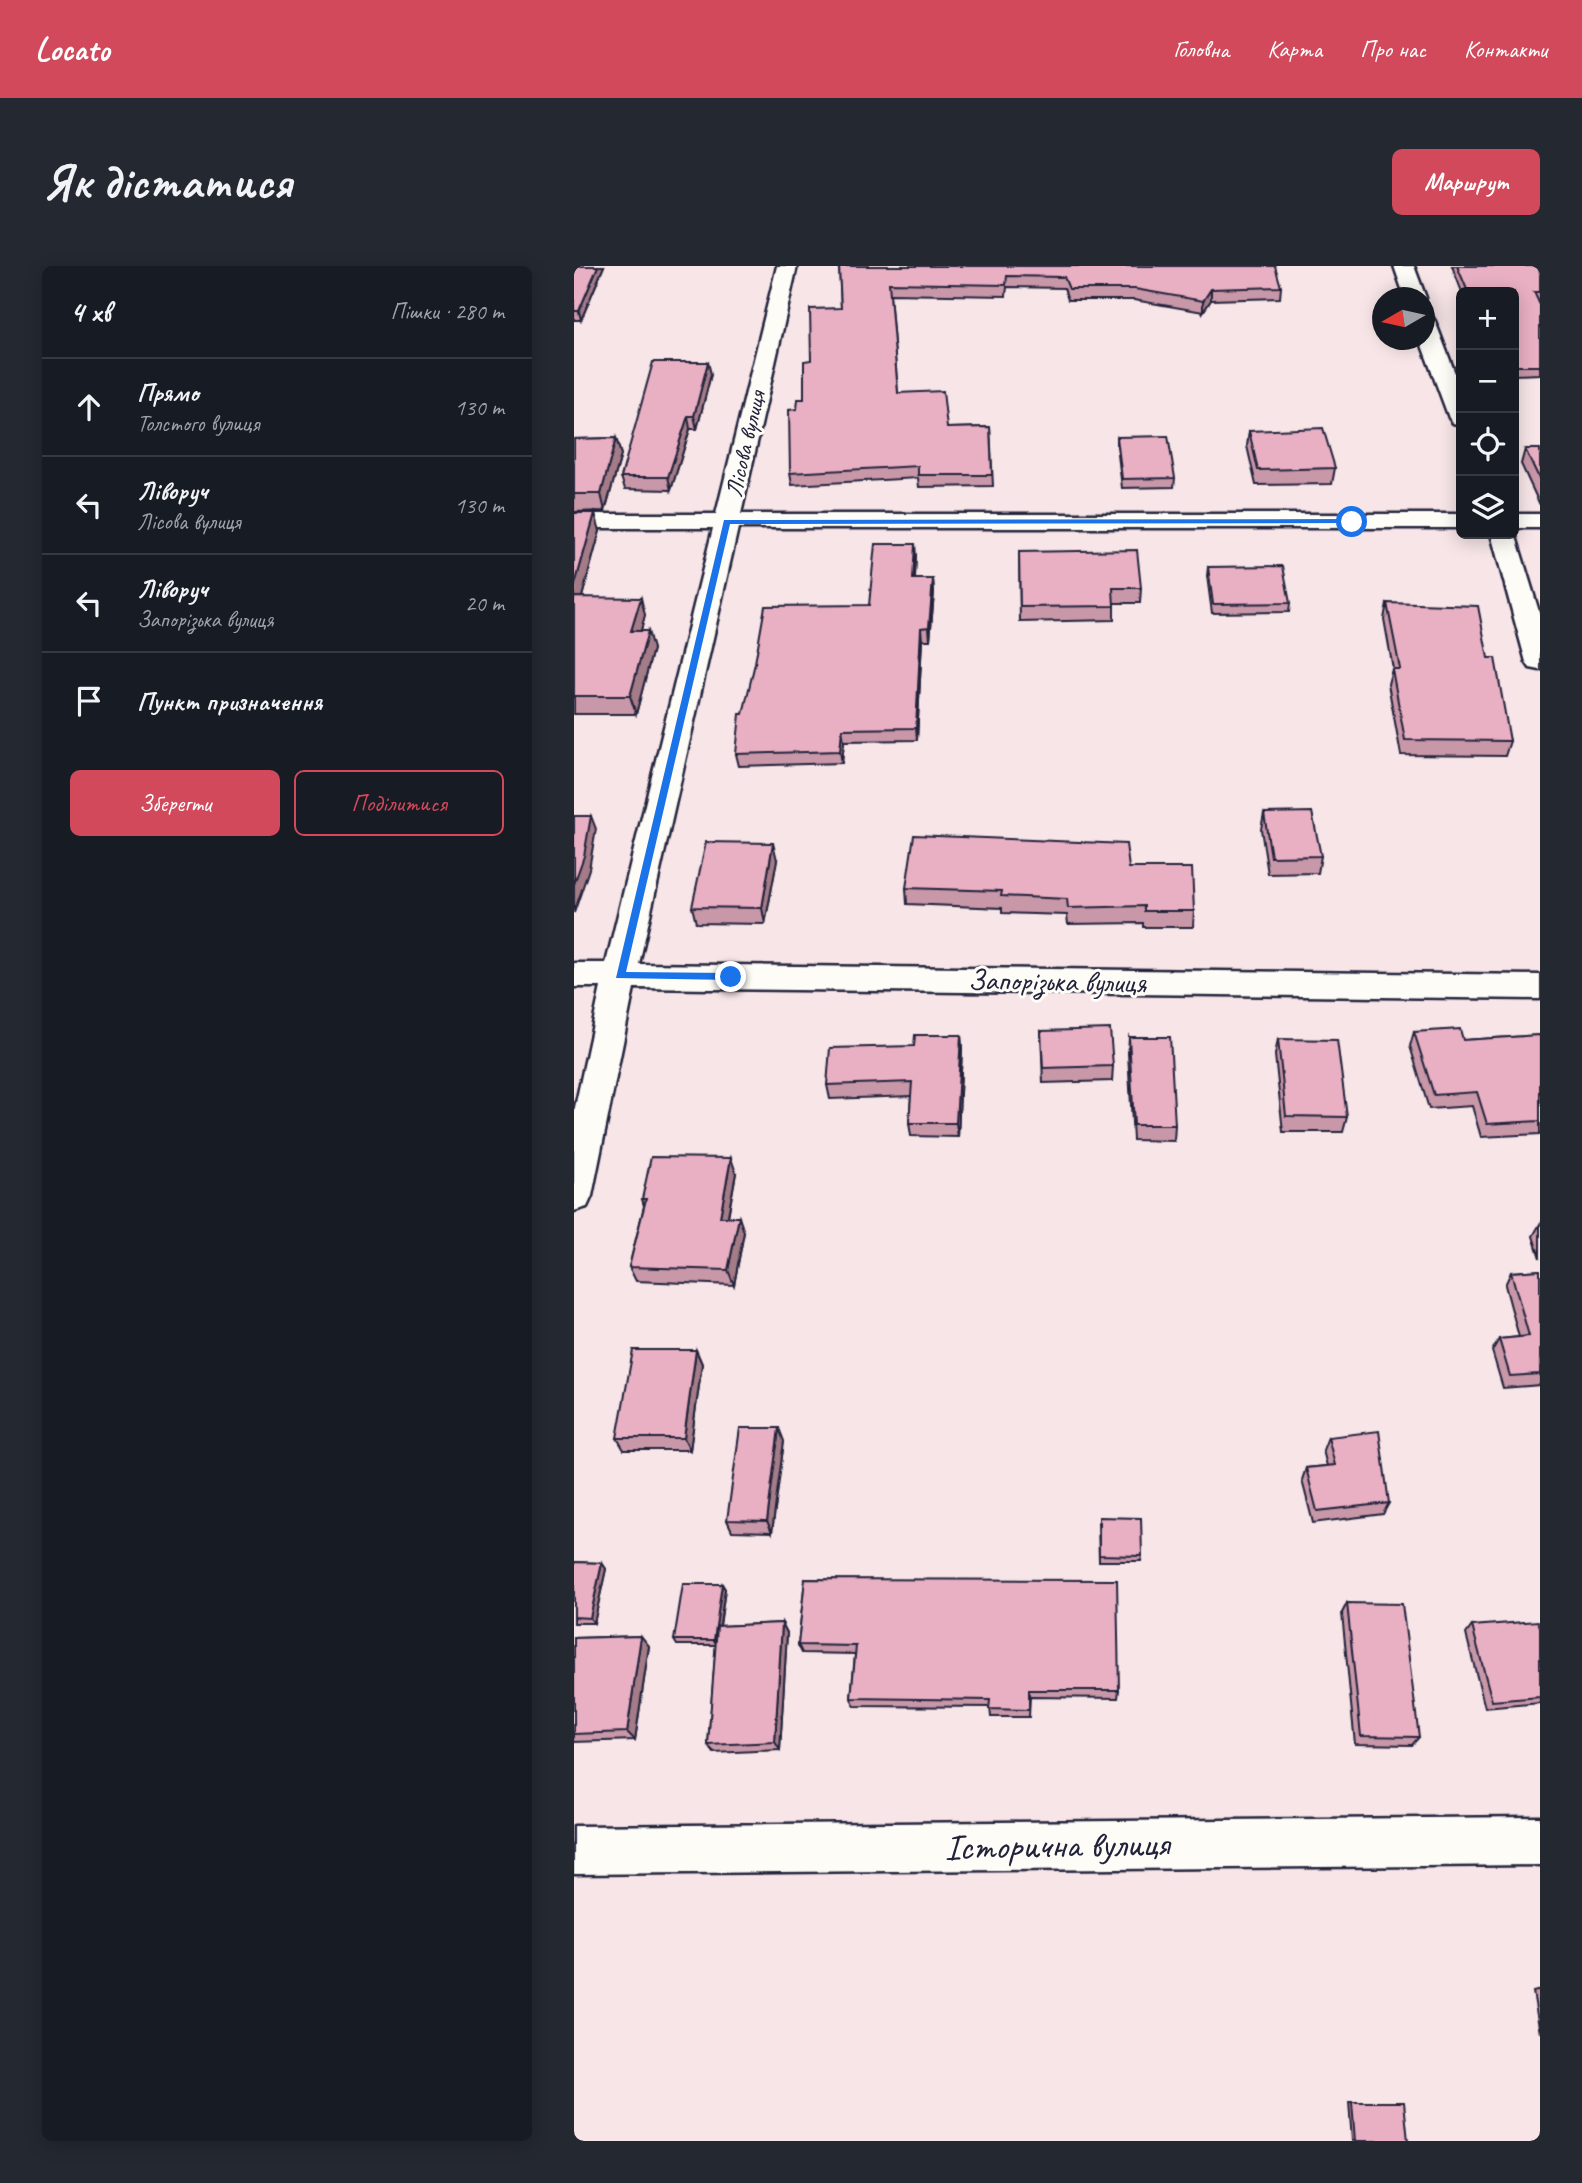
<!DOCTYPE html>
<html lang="uk">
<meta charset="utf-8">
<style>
body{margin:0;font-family:Caveat,sans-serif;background:#242831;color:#f1f3f6}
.controls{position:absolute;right:21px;top:21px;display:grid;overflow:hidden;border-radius:10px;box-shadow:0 4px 18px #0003}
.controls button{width:63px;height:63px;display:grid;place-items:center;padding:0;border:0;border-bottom:2px solid #363941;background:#171b24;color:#f1f3f6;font:35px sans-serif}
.compass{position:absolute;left:798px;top:21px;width:63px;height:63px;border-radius:50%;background:#171b24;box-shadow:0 4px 18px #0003;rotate:261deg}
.stop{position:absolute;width:21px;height:21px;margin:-16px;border:5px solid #1a73e8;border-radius:50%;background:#fff}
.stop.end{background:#1a73e8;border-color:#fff;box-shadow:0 2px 7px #0008}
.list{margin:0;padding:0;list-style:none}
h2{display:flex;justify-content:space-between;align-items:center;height:91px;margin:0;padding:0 28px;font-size:30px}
h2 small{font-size:23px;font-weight:400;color:#9ea1a6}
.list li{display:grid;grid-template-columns:46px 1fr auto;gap:21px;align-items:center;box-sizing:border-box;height:98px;padding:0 28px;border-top:2px solid #363941}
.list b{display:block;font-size:26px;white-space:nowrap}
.list p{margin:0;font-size:23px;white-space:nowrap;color:#9ea1a6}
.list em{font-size:23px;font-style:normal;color:#9ea1a6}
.actions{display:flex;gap:14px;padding:21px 28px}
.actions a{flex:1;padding:16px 0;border:2px solid #d1495b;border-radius:10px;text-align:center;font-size:24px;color:#d1495b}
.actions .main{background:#d1495b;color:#fff}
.icon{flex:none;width:38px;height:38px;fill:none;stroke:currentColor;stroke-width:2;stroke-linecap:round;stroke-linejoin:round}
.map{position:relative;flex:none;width:966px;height:1875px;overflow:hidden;border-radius:10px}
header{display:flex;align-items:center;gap:42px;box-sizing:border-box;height:98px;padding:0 35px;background:#d1495b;color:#fff}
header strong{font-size:33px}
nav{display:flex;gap:38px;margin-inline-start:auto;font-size:24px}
.intro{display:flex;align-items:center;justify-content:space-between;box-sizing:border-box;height:168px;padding:0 42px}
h1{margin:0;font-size:49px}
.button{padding:18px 32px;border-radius:10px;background:#d1495b;color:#fff;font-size:24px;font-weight:700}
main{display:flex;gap:42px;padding:0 42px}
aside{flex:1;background:#171b24;border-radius:10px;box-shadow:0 4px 18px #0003}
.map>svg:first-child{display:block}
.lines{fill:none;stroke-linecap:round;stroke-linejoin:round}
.minor-casing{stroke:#22223b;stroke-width:5}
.minor{fill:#fdfcf7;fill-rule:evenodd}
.wall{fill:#c897a8;stroke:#22223b;stroke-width:2}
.shaded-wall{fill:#a37b88;stroke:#22223b;stroke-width:2}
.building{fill:#e9b0c3;stroke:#22223b;stroke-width:2}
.route{fill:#1a73e8}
.labels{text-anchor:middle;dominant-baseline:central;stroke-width:6;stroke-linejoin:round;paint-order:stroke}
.far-street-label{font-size:24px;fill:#22223b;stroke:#fdfcf7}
.street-label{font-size:30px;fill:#22223b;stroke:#fdfcf7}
.near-street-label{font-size:37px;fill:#22223b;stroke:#fdfcf7}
</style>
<header>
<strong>Locato</strong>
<nav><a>Головна</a><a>Карта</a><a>Про нас</a><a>Контакти</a></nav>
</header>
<div class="intro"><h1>Як дістатися</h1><a class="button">Маршрут</a></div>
<main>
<aside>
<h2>4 хв<small>Пішки · 280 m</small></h2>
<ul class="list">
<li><svg class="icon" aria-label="ahead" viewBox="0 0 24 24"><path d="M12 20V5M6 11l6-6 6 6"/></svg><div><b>Прямо</b><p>Толстого вулиця</p></div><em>130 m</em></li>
<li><svg class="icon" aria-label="left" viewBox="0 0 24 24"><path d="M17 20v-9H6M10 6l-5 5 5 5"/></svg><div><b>Ліворуч</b><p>Лісова вулиця</p></div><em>130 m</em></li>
<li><svg class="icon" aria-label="left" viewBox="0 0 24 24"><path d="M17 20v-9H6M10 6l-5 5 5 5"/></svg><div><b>Ліворуч</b><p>Запорізька вулиця</p></div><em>20 m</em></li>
<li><svg class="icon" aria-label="arrive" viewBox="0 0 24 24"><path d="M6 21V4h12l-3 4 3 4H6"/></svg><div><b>Пункт призначення</b></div></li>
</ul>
<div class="actions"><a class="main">Зберегти</a><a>Поділитися</a></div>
</aside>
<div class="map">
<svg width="966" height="1875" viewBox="0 0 966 1875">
<rect width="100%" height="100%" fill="#f7e5e7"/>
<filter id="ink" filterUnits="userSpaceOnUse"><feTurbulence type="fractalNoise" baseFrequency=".0143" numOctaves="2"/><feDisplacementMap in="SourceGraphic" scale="14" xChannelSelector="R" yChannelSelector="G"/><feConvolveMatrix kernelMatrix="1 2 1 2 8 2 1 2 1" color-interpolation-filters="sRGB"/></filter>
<g filter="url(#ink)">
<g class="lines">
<g class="minor-casing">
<path id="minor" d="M 203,0 L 223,0 L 167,248 L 887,248 L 887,262 L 164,262 L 65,698 L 966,709 L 966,733 L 60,722 L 18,930 L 13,941 L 0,945 L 0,846 L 27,721 L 0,721 L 0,697 L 32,697 L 139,262 L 0,262 L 0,248 L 142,248 Z
M 820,0 L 840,0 L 852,32 L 850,35 L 850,32 L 831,32 Z
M 850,49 L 858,50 L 861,55 L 887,123 L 887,159 L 879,157 L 875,152 L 846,74 L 850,74 Z
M 940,248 L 966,248 L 966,262 L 940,262 Z
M 940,264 L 966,349 L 966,404 L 956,402 L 952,396 L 917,268 L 940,268 Z
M 966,1551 L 966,1599 L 0,1608 L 0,1560 Z"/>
</g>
<use href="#minor" class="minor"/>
</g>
<path class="wall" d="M 0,0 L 30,0 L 7,54 L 0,54 Z
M 265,0 L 707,21 L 706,32 L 637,34 L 629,46 L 560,34 L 494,34 L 490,22 L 433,21 L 432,30 L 316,28 L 324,127 L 373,162 L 416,161 L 419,220 L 345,221 L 344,212 L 218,219 L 216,207 L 223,143 L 230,133 L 237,94 L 267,42 Z
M 878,0 L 964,0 L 966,6 L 966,35 L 964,35 L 966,39 L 966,108 L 940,109 L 940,26 L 888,26 Z
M 137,108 L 123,163 L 116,163 L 97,224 L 51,223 L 47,211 Z
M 675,165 L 761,202 L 758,218 L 682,219 L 673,180 Z
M 543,171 L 601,212 L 600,221 L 548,222 L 543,180 Z
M 42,172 L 47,189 L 31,245 L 0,246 L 0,173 Z
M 951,183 L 966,183 L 966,239 L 947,198 Z
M 0,247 L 26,265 L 8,331 L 71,349 L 67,365 L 79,383 L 62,448 L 0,448 Z
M 445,286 L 567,322 L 566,337 L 540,337 L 540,354 L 446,356 Z
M 342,290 L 341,313 L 359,313 L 360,326 L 356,374 L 348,374 L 343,474 L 270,475 L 268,497 L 165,500 L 162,488 L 295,339 Z
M 634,301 L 716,337 L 715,346 L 638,347 L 633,310 Z
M 813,337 L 914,392 L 936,475 L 931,490 L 827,489 L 814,418 L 818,403 L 819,403 L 810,353 Z
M 690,547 L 747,590 L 744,607 L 694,608 L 687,563 Z
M 203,594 L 191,658 L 122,657 L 118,641 Z
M 555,602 L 620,645 L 619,661 L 569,661 L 569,657 L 494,658 L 493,649 L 428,647 L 428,642 L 333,638 L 332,622 Z
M 467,765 L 539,800 L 538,815 L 469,817 Z
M 840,766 L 889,774 L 966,769 L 966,868 L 907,871 L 898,840 L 855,843 L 836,780 Z
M 387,769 L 388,783 L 384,871 L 337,870 L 335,857 L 337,830 L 256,833 L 253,819 L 340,780 Z
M 555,771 L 601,859 L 600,875 L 559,874 L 554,787 Z
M 704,773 L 773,851 L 769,866 L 709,866 L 701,789 Z
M 162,907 L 154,951 L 170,966 L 160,1019 L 62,1015 L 55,1001 L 70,940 L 68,933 Z
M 966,958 L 966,992 L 959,970 Z
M 966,1004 L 966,1119 L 929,1122 L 918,1085 L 925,1073 L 945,1071 L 931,1019 L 937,1006 Z
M 122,1084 L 128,1098 L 116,1184 L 50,1184 L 43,1172 Z
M 754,1171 L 815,1237 L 809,1248 L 739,1257 L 728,1214 L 732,1202 L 753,1200 L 749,1184 Z
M 210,1175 L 198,1266 L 158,1265 L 153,1254 Z
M 524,1257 L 568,1290 L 567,1295 L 525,1295 Z
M 0,1296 L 28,1297 L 32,1303 L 20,1357 L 0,1357 Z
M 231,1313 L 545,1424 L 544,1432 L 456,1431 L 455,1451 L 417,1451 L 416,1441 L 280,1440 L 277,1432 L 281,1388 L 228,1387 L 224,1379 Z
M 148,1318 L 151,1323 L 146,1360 L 208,1357 L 213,1367 L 206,1484 L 140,1487 L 134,1479 L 142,1379 L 103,1379 L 100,1374 Z
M 773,1337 L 845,1471 L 838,1479 L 781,1478 L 768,1347 Z
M 898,1360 L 966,1361 L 966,1437 L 911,1442 L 892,1368 Z
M 67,1370 L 75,1380 L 61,1474 L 0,1476 L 0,1372 Z
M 966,1724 L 966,1767 L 959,1726 Z
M 775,1836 L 778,1836 L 834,1875 L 778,1875 Z"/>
<path class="shaded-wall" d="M 24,0 L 30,0 L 7,54 L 5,45 Z
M 637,23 L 637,34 L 629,46 L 629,35 Z
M 134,96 L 137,108 L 123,163 L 120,150 Z
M 114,150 L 116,163 L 97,224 L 94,211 Z
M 42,172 L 47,189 L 31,245 L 27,228 Z
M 21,247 L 26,265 L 3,349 L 0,340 L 0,322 Z
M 341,278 L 342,290 L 340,326 L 339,313 Z
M 359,313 L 360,326 L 356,374 L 355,361 Z
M 67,332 L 71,349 L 62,383 L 57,365 Z
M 347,362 L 348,374 L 343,474 L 342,462 Z
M 74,365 L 79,383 L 62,448 L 56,430 Z
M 268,463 L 270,475 L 268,497 L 266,485 Z
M 17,550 L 22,563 L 15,603 L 0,647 L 0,618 Z
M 199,577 L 203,594 L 191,658 L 188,642 Z
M 387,769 L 388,783 L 384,871 L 382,857 Z
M 157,892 L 162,907 L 151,965 L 146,951 Z
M 165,951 L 170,966 L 160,1019 L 154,1004 Z
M 122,1084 L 128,1098 L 116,1184 L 110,1172 Z
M 205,1162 L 210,1175 L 198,1266 L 193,1255 Z
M 28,1297 L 32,1303 L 20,1357 L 16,1352 Z
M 148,1318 L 151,1323 L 143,1379 L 140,1374 Z
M 208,1357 L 213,1367 L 206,1484 L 201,1476 Z
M 67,1370 L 75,1380 L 61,1474 L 53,1466 Z"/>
<path class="building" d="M 0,0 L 24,0 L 5,45 L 0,45 Z
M 265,0 L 701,0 L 707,21 L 637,23 L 629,35 L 561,23 L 495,23 L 490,11 L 433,10 L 432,19 L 315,17 L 324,127 L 369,125 L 373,162 L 416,161 L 418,209 L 344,209 L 344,200 L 216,207 L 215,144 L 223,143 L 224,133 L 230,133 L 230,95 L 237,94 L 236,43 L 267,42 Z
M 883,0 L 964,0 L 966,6 L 966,26 L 960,26 L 966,39 L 966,100 L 940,100 L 940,26 L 894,26 Z
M 79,96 L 134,96 L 120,150 L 114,150 L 94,211 L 47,211 Z
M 749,162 L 761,202 L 684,204 L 675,165 Z
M 594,170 L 601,212 L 548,213 L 543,171 Z
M 42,172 L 27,228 L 0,228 L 0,173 Z
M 951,183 L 966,183 L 966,214 Z
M 0,247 L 21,247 L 0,322 Z
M 301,278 L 341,278 L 339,313 L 359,313 L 355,361 L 347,362 L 342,462 L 268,463 L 266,485 L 162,488 L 166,448 L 169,448 L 181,397 L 191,340 L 295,339 Z
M 563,284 L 567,322 L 539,322 L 540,340 L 446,341 L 445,286 Z
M 709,300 L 716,337 L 639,338 L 634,301 Z
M 0,331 L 67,332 L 57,365 L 74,365 L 56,430 L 0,430 Z
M 813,337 L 904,340 L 914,392 L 921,392 L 936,475 L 831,474 L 818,403 L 826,403 Z
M 738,546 L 747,590 L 697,591 L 690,547 Z
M 0,550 L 17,550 L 10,590 L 0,618 Z
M 340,569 L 552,578 L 555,602 L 618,602 L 620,645 L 570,645 L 570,640 L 494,642 L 493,633 L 427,630 L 428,625 L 332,622 Z
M 132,576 L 199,577 L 188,642 L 118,641 Z
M 536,763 L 539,800 L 469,802 L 467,765 Z
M 886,763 L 889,774 L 966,769 L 966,855 L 913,858 L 903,826 L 860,829 L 840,766 Z
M 341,769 L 387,769 L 382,857 L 335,857 L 338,816 L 253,819 L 256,782 L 340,780 Z
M 555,771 L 596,771 L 601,859 L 560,859 Z
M 704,773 L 763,774 L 773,851 L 712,850 Z
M 77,891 L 157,892 L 146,951 L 165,951 L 154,1004 L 55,1001 L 72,933 L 68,933 Z
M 966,1004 L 966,1108 L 936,1110 L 925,1073 L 955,1070 L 937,1006 Z
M 59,1084 L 122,1084 L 110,1172 L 43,1172 Z
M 166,1162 L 205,1162 L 193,1255 L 153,1254 Z
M 805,1165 L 815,1237 L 743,1245 L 732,1202 L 761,1199 L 754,1171 Z
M 525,1251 L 567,1252 L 568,1290 L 525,1289 Z
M 0,1296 L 28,1297 L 16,1352 L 0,1351 Z
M 231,1313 L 543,1314 L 545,1424 L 455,1424 L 455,1444 L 415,1443 L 416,1434 L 277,1432 L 282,1380 L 224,1379 Z
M 109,1318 L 148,1318 L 140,1374 L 100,1374 Z
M 773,1337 L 828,1338 L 845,1471 L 787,1470 Z
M 964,1355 L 966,1361 L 966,1431 L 918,1435 L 898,1360 Z
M 208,1357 L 201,1476 L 134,1479 L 143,1360 Z
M 67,1370 L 53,1466 L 0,1468 L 0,1372 Z
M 778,1836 L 830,1836 L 834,1875 L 781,1875 Z"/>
</g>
<path class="route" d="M 778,253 L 781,257 L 156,258 L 52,706 L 157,707 L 162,711 L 157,714 L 42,712 L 150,254 Z"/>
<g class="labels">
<g class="far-street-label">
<text transform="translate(171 178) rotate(-77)">Лісова вулиця</text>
</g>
<g class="street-label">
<text transform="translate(483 715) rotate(1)">Запорізька вулиця</text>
</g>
<g class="near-street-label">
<text transform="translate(483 1579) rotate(-1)">Історична вулиця</text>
</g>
</g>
</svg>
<div class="controls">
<button>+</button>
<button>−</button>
<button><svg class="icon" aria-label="locate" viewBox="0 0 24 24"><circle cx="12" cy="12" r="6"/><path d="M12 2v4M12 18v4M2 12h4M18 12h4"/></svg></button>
<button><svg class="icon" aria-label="layers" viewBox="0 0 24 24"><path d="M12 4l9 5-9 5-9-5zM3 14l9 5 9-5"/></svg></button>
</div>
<svg class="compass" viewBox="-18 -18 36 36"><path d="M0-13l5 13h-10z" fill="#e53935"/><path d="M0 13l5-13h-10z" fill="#9ea1a6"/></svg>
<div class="stop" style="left:778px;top:256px"></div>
<div class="stop end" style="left:157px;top:711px"></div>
</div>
</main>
